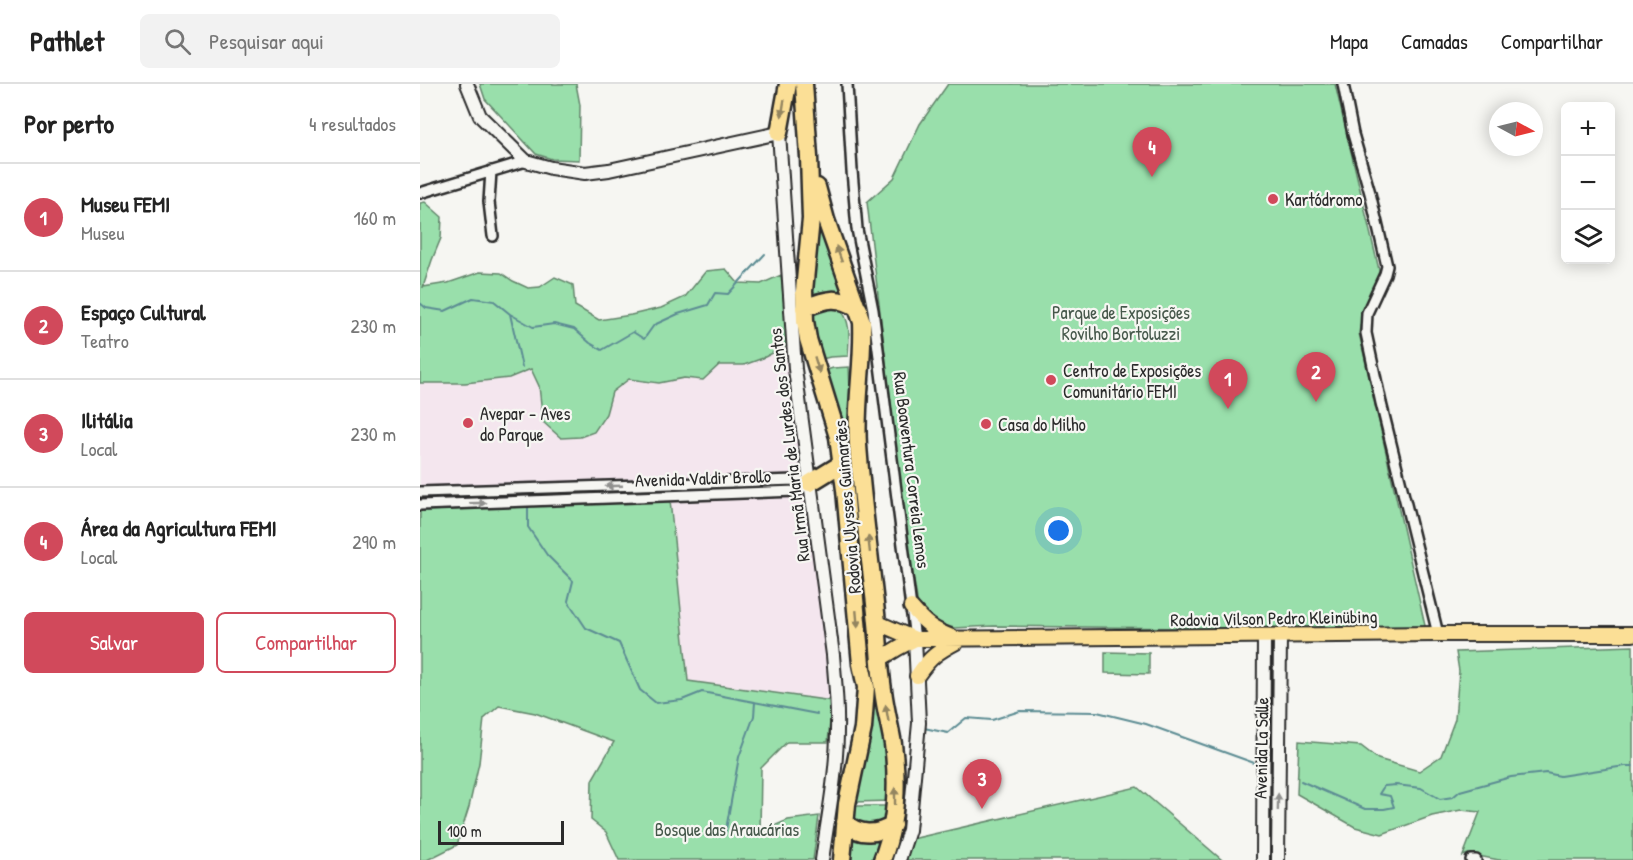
<!DOCTYPE html>
<html lang="pt">
<meta charset="utf-8">
<style>
body{margin:0;font-family:"Patrick Hand",sans-serif;background:#f2f2f2;color:#222}
.controls{position:absolute;right:18px;top:18px;display:grid;overflow:hidden;border-radius:9px;box-shadow:0 3px 15px #0003}
.controls button{width:54px;height:54px;display:grid;place-items:center;padding:0;border:0;border-bottom:2px solid #e0e0e0;background:#fff;color:#222;font:30px sans-serif}
.compass{position:absolute;left:1069px;top:18px;width:54px;height:54px;border-radius:50%;background:#fff;box-shadow:0 3px 15px #0003;rotate:97deg}
.scale{position:absolute;left:18px;bottom:15px;width:126px;box-sizing:border-box;padding-left:6px;border:3px solid #2b2b2b;border-top:0;font-size:16px;line-height:21px;white-space:nowrap;color:#2b2b2b;-webkit-text-stroke:4px #f6f6f2;paint-order:stroke}
.you{position:absolute;left:639px;top:447px;width:21px;height:21px;margin:-15px;border:4px solid #fff;border-radius:50%;background:#1a73e8;box-shadow:0 0 0 9px #1a73e833}
.badge{display:grid;place-items:center;width:39px;height:39px;border-radius:50%;background:#d1495b;color:#fff;font-size:20px;font-weight:700}
.pin{position:absolute;translate:-50% -50px;filter:drop-shadow(0 2px 3px #0008)}
.pin::after{content:'';position:absolute;top:32px;width:21px;height:18px;background:inherit;clip-path:polygon(0 0,100% 0,50% 100%)}
.list{margin:0;padding:0;list-style:none}
h2{display:flex;justify-content:space-between;align-items:center;height:78px;margin:0;padding:0 24px;font-size:26px}
h2 small{font-size:20px;font-weight:400;color:#767676}
.list li{display:grid;grid-template-columns:39px 1fr auto;gap:18px;align-items:center;box-sizing:border-box;height:108px;padding:0 24px;border-top:2px solid #e0e0e0}
.list b{display:block;font-size:22px;white-space:nowrap}
.list p{margin:0;font-size:20px;white-space:nowrap;color:#767676}
.list em{font-size:20px;font-style:normal;color:#767676}
.actions{display:flex;gap:12px;padding:18px 24px}
.actions a{flex:1;padding:14px 0;border:2px solid #d1495b;border-radius:9px;text-align:center;font-size:21px;color:#d1495b}
.actions .main{background:#d1495b;color:#fff}
.icon{flex:none;width:33px;height:33px;fill:none;stroke:currentColor;stroke-width:2;stroke-linecap:round;stroke-linejoin:round}
.map{position:relative;flex:none;width:1213px;height:776px;overflow:hidden}
header{display:flex;align-items:center;gap:36px;box-sizing:border-box;height:84px;padding:0 30px;background:#fff;border-bottom:2px solid #e0e0e0}
header strong{font-size:28px}
nav{display:flex;gap:33px;margin-inline-start:auto;font-size:21px}
.search{width:420px;height:54px;background:#f2f2f2;display:flex;align-items:center;gap:15px;box-sizing:border-box;padding:0 21px;border-radius:9px;color:#767676;font-size:22px}
main{display:flex}
aside{flex:1;background:#fff}
.map>svg:first-child{display:block}
.built{fill:#f4e6ee}
.green{fill:#99dfab;stroke:#62856b;stroke-width:1.5}
.lines{fill:none;stroke-linecap:round;stroke-linejoin:round}
.stream{stroke:#5c8c93;stroke-width:2}
.street-casing{stroke:#2b2b2b;stroke-width:14}
.secondary-casing{stroke:#2b2b2b;stroke-width:16}
.primary-casing{stroke:#2b2b2b;stroke-width:18}
.highway-casing{stroke:#2b2b2b;stroke-width:21}
.street{stroke:#f6f6f2;stroke-width:9}
.secondary{stroke:#f6f6f2;stroke-width:12}
.primary{stroke:#fbdf96;stroke-width:14}
.highway{stroke:#fbdf96;stroke-width:16}
.oneway{fill:#938560}
.oneway2{fill:#90908e}
.poi-dot{fill:#d1495b;stroke:#f6f6f2;stroke-width:2}
.labels{text-anchor:middle;dominant-baseline:central;stroke-width:4.5;stroke-linejoin:round;paint-order:stroke}
.poi-label{font-size:18px;fill:#2b2b2b;stroke:#f6f6f2;text-anchor:start}
.park-label{font-size:18px;fill:#46584b;stroke:#f6f6f2}
.street-label{font-size:18px;fill:#2b2b2b;stroke:#f6f6f2}
</style>
<header>
<strong>Pathlet</strong>
<div class="search"><svg class="icon" aria-label="search" viewBox="0 0 24 24"><circle cx="10" cy="10" r="6"/><path d="M15 15l6 6"/></svg>Pesquisar aqui</div>
<nav><a>Mapa</a><a>Camadas</a><a>Compartilhar</a></nav>
</header>
<main>
<aside>
<h2>Por perto<small>4 resultados</small></h2>
<ul class="list">
<li><span class="badge">1</span><div><b>Museu FEMI</b><p>Museu</p></div><em>160 m</em></li>
<li><span class="badge">2</span><div><b>Espaço Cultural</b><p>Teatro</p></div><em>230 m</em></li>
<li><span class="badge">3</span><div><b>Ilitália</b><p>Local</p></div><em>230 m</em></li>
<li><span class="badge">4</span><div><b>Área da Agricultura FEMI</b><p>Local</p></div><em>290 m</em></li>
</ul>
<div class="actions"><a class="main">Salvar</a><a>Compartilhar</a></div>
</aside>
<div class="map">
<svg width="1213" height="776" viewBox="0 0 1213 776">
<rect width="100%" height="100%" fill="#f6f6f2"/>
<filter id="ink" filterUnits="userSpaceOnUse"><feTurbulence type="fractalNoise" baseFrequency=".0167" numOctaves="2"/><feDisplacementMap in="SourceGraphic" scale="12" xChannelSelector="R" yChannelSelector="G"/><feConvolveMatrix kernelMatrix="1 2 1 2 8 2 1 2 1" color-interpolation-filters="sRGB"/></filter>
<g filter="url(#ink)">
<path class="built" d="M 368,261 L 412,617 L 268,597 L 250,416 L 0,427 L 0,299 L 45,299 L 89,294 L 111,285 L 119,302 L 123,338 L 160,353 L 174,348 L 186,330 L 192,308 L 209,295 L 239,299 L 264,294 L 280,296 L 299,281 L 324,281 Z"/>
<path class="green" d="M 60,0 L 156,0 L 160,21 L 159,76 L 132,75 L 116,70 L 65,15 Z
M 528,0 L 915,0 L 960,190 L 942,232 L 939,249 L 1006,546 L 574,542 L 534,544 L 512,537 L 498,521 L 486,448 L 447,118 L 474,94 L 500,40 Z
M 5,118 L 22,133 L 21,154 L 12,176 L 3,203 L 28,199 L 60,188 L 81,189 L 93,197 L 108,204 L 120,203 L 135,193 L 153,201 L 155,222 L 179,236 L 211,231 L 241,224 L 265,213 L 286,187 L 306,185 L 318,199 L 341,200 L 361,191 L 368,261 L 343,274 L 324,281 L 299,281 L 283,296 L 264,294 L 239,299 L 209,295 L 192,308 L 186,330 L 174,348 L 160,353 L 141,354 L 123,338 L 119,302 L 111,285 L 89,294 L 45,299 L 0,299 L 0,119 Z
M 395,120 L 424,213 C 413,203 402,207 389,212 Z
M 403,223 L 419,223 C 432,238 429,254 428,272 L 410,273 L 398,276 L 392,234 L 396,227 Z
M 429,283 L 430,306 L 428,354 L 419,336 L 401,288 L 413,284 Z
M 250,416 L 268,597 L 412,617 L 408,658 L 367,658 L 341,684 L 340,748 L 368,736 L 399,732 L 393,776 L 199,776 L 186,748 L 171,736 L 172,696 L 194,658 L 115,629 L 79,622 L 64,635 L 59,679 L 49,723 L 37,761 L 7,776 L 0,776 L 0,427 Z
M 1213,562 L 1213,776 L 1079,776 L 1048,770 L 1043,772 L 1060,728 L 1041,726 L 1012,732 L 962,750 L 935,743 L 877,710 L 879,657 L 941,662 L 958,675 L 999,687 L 1021,672 L 1035,635 L 1039,587 L 1036,568 Z
M 685,568 L 729,569 L 729,590 L 685,589 Z
M 453,603 L 467,673 L 470,717 L 434,718 L 450,656 L 453,630 Z
M 717,703 L 802,776 L 484,776 L 492,755 Z
M 433,722 L 470,722 L 467,735 L 458,743 L 436,738 L 433,729 Z
M 428,753 C 439,760 451,759 463,754 L 455,776 L 429,776 Z"/>
<g class="lines">
<path class="stream" d="M 0,219 L 6,224 L 25,227 L 53,214 L 74,217 L 90,230 L 113,243 L 134,240 L 154,245 L 170,259 L 182,266 L 213,248 L 224,255 L 234,241 L 258,230 L 288,221 L 295,209 L 308,210 L 345,170
M 90,230 L 102,283
M 108,423 L 108,443 L 127,471 L 153,497 L 148,517 L 166,544 L 199,559 L 220,606 L 236,619 L 262,616 L 282,608 L 397,630
M 504,644 L 528,649 L 546,634 L 572,636 L 600,627 L 677,628 L 726,640 L 837,680
M 881,697 L 945,725 L 964,725 L 974,723 L 970,712 L 959,710 L 964,702 L 976,701 L 1001,704 L 1020,715 L 1033,713 L 1040,707 L 1091,693 L 1126,689 L 1140,692 L 1205,682 L 1213,682
M 305,751 L 319,673 L 334,632 L 335,618"/>
<g class="street-casing">
<path id="street" d="M 427,0 L 432,87 L 437,145 L 453,226 L 495,555
M 923,0 L 933,50 L 950,109 L 967,182 L 965,190 L 947,229 L 946,249 L 961,319 L 1018,550
M 71,87 L 69,118 L 73,152
M 0,109 L 106,77
M 0,408 L 376,396 L 390,399 L 377,407 L 0,421
M 1051,776 L 1056,776"/>
</g>
<g class="secondary-casing">
<path id="secondary" d="M 47,0 L 60,32 L 106,77 L 131,84 L 165,89 L 189,86 L 359,49 L 375,285 L 413,571 C 415,596 418,621 417,646 C 417,689 408,733 402,776
M 479,776 L 489,746 L 499,639 L 495,555
M 843,776 L 844,553
M 858,776 L 860,553"/>
</g>
<g class="primary-casing">
<path id="primary" d="M 491,523 C 505,539 511,545 532,553
M 458,539 L 495,555 L 1018,550 L 1213,550
M 460,575 L 478,564 L 495,555
M 497,592 C 510,573 517,568 538,557"/>
</g>
<g class="highway-casing">
<path id="highway" d="M 384,0 L 389,73 L 391,135 L 384,207 L 385,237 L 388,255 L 418,353 L 425,406 L 441,580 L 446,603 L 443,644 L 427,720 L 422,776
M 359,49 L 368,0
M 397,103 L 406,136 L 442,238 C 444,279 435,320 438,361 C 442,417 450,473 456,529 C 459,554 459,580 463,606 C 465,624 470,642 473,660 C 478,699 477,739 462,776
M 384,224 C 407,215 417,211 439,225
M 390,399 L 421,380
M 425,738 C 438,752 457,751 473,741"/>
</g>
<use href="#street" class="street"/>
<use href="#secondary" class="secondary"/>
<use href="#primary" class="primary"/>
<use href="#highway" class="highway"/>
</g>
<defs><path id="oneway-solid" d="M-6-.8H1V-3.2L6.5 0L1 3.2V.8H-6Z" transform="scale(1.5)"/></defs>
<g class="oneway">
<use href="#oneway-solid" transform="translate(363 24) rotate(99)"/>
<use href="#oneway-solid" transform="translate(419 170) rotate(-110)"/>
<use href="#oneway-solid" transform="translate(397 281) rotate(73)"/>
<use href="#oneway-solid" transform="translate(449 460) rotate(-96)"/>
<use href="#oneway-solid" transform="translate(437 535) rotate(85)"/>
<use href="#oneway-solid" transform="translate(467 629) rotate(-100)"/>
<use href="#oneway-solid" transform="translate(475 712) rotate(-90)"/>
</g>
<g class="oneway2">
<use href="#oneway-solid" transform="translate(194 402) rotate(178)"/>
<use href="#oneway-solid" transform="translate(58 419) rotate(-2)"/>
<use href="#oneway-solid" transform="translate(858 718) rotate(-89)"/>
</g>
</g>
<g class="poi-dot">
<circle cx="853" cy="115" r="6"/>
<circle cx="631" cy="296" r="6"/>
<circle cx="48" cy="339" r="6"/>
<circle cx="566" cy="340" r="6"/>
</g>
<g class="labels">
<g class="poi-label">
<text x="865" y="115">Kartódromo</text>
<text x="643" y="286">Centro de Exposições<tspan x="643" dy="21">Comunitário FEMI</tspan></text>
<text x="60" y="329">Avepar - Aves<tspan x="60" dy="21">do Parque</tspan></text>
<text x="578" y="340">Casa do Milho</text>
</g>
<g class="park-label">
<text x="701" y="228">Parque de Exposições<tspan x="701" dy="21">Rovilho Bortoluzzi</tspan></text>
<text x="307" y="745">Bosque das Araucárias</text>
</g>
<g class="street-label">
<text transform="translate(369 361) rotate(-97)">Rua Irmã Maria de Lurdes dos Santos</text>
<text transform="translate(492 386) rotate(83)">Rua Boaventura Correia Lemos</text>
<text transform="translate(283 394) rotate(-2)">Avenida Valdir Brollo</text>
<text transform="translate(427 423) rotate(-95)">Rodovia Ulysses Guimarães</text>
<text transform="translate(854 534) rotate(-1)">Rodovia Vilson Pedro Kleinübing</text>
<text transform="translate(841 664) rotate(-89)">Avenida La Salle</text>
</g>
</g>
</svg>
<div class="controls">
<button>+</button>
<button>−</button>
<button><svg class="icon" aria-label="layers" viewBox="0 0 24 24"><path d="M12 4l9 5-9 5-9-5zM3 14l9 5 9-5"/></svg></button>
</div>
<svg class="compass" viewBox="-18 -18 36 36"><path d="M0-13l5 13h-10z" fill="#e53935"/><path d="M0 13l5-13h-10z" fill="#767676"/></svg>
<div class="scale">100 m</div>
<div class="you"></div>
<div class="pin badge" style="left:808px;top:325px">1</div>
<div class="pin badge" style="left:896px;top:318px">2</div>
<div class="pin badge" style="left:562px;top:725px">3</div>
<div class="pin badge" style="left:732px;top:93px">4</div>
</div>
</main>
